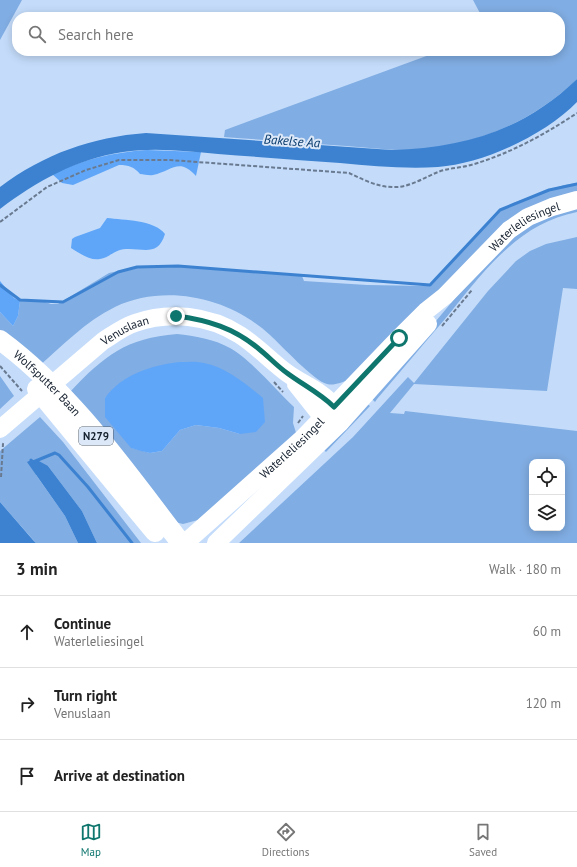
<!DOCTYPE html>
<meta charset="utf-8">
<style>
body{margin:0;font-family:"PT Sans",sans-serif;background:#f2f2f2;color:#222}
.controls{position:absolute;right:12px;bottom:12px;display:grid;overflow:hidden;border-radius:8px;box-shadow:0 2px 10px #0003}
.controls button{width:36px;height:36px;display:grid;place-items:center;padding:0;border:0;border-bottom:1px solid #e0e0e0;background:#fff;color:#222;font:20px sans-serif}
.stop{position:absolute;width:12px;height:12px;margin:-9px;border:3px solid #0f766e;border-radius:50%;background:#fff}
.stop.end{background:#0f766e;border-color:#fff;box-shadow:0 1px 4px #0008}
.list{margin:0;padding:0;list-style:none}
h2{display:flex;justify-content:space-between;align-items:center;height:52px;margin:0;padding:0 16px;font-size:17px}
h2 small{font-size:13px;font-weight:400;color:#767676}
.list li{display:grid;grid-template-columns:26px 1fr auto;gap:12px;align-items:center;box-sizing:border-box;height:72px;padding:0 16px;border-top:1px solid #e0e0e0}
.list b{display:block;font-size:15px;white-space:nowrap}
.list p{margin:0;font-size:13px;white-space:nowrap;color:#767676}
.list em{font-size:13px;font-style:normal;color:#767676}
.icon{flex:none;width:22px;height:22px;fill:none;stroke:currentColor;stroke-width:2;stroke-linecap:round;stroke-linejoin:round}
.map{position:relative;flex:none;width:577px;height:543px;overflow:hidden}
.search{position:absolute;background:#fff;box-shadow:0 2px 10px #0003;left:12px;right:12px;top:12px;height:44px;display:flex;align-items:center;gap:10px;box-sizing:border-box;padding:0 14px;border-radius:16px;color:#767676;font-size:15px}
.sheet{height:268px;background:#fff}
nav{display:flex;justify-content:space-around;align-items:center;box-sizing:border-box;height:56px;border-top:1px solid #e0e0e0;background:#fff;font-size:11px;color:#767676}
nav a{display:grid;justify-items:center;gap:2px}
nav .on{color:#0f766e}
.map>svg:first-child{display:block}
.green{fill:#80ade3;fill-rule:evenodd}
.forest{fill:#60a6f8}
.water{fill:#3c82d1}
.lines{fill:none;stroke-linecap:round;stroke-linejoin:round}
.stream{stroke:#3c82d1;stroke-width:3}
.path{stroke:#697a90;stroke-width:2;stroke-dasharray:4 2;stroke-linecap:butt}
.secondary{stroke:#fff;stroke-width:18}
.primary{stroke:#fff;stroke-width:20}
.route{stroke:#0f766e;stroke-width:5}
.labels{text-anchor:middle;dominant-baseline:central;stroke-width:4;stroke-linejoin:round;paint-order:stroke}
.shield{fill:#dce8f7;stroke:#515d6b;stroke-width:1}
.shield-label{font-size:11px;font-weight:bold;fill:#16212f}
.street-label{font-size:12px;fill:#16212f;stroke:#dce8f7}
.water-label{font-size:13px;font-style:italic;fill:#05386b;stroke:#dce8f7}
</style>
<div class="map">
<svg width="577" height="543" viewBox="0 0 577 543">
<rect width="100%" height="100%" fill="#c4dcfa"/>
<path class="green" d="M 0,0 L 22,0 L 0,40 Z
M 473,0 L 577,0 L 577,79 C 537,118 484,142 428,149 C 401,152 373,148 346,146 C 305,143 265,140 224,137 L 225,130 L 440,51 L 560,51 L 560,17 L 482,17 Z
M 577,183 L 577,194 L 546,203 L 348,380 C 342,382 334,386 327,384 C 314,381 281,345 270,335 C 230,298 166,283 115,307 C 86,321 62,346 38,367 L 0,331 L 0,312 L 13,326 L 18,316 L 20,301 L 42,301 L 51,304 L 58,304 L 109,273 L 141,266 L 167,266 L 302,276 L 304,281 L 367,285 L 429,286 L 496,214 L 513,203 L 564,185 Z
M 577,206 L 577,212 C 516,224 482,274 445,319 C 422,346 400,372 377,399 L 375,402 L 370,397 L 395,370 L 487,260 L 521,229 Z
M 577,237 L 577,289 L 563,288 L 547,391 L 414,384 L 390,413 L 404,414 L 405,411 L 577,431 L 577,543 L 239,543 L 353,437 L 408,377 L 414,383 L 488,291 L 516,261 L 530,251 L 546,244 ZM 532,462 L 562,462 L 562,528 L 532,528 Z
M 177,334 C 195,336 214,339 230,348 C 249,358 277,391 294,407 L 293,423 L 297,436 L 198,520 L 183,524 L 175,522 L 70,392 C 104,356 126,338 177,334 ZM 124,380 L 240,434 L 219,428 L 196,425 L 180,430 L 162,451 L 150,453 L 132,448 L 105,398 Z
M 0,376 L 14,396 L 0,409 Z
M 365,402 L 370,406 L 326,452 L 321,447 Z
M 40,417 L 63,442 L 141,543 L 97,543 L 82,511 L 48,466 L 36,475 L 65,516 L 78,543 L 36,543 L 0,502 L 0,451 Z"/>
<path class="forest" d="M 147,150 L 201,152 L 196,176 C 179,157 172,171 153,175 C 149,176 144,174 140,174 C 134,167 129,165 119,165 L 73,185 L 62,183 L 52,174 C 82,160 113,152 147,150 Z
M 107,218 C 124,220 155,220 165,234 C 158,257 143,248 126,249 C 115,249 109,258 100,259 C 90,261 79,253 71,248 L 72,239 L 75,237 L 100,228 Z
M 0,281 L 14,298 L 20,301 L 18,316 L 13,326 L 0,312 Z
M 179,362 C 187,362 196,361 204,363 C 226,367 246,384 263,398 L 265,422 L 256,432 L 240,434 L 219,428 L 196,425 L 180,430 L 162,451 L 150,453 L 141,451 L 131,448 L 105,417 L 105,398 C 121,375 152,365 179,362 Z"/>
<path class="water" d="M 577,79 L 577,102 C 545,135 483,164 438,167 C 405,169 372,166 340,163 C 299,160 259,157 218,154 C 187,151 154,147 123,152 C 76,159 37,181 0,209 L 0,187 C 44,154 92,137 146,133 L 392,150 C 464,148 524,130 577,79 Z
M 31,460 L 37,460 L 48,466 L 82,511 L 97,543 L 78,543 L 65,516 L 27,462 Z
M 0,502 L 33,540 L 36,543 L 0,543 Z"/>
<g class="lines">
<path class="stream" d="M 0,285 L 20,300 L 63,302 L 118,272 L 137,267 L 178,266 L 430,285 L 500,210 L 549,190 L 577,184
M 31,460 L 33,462 L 55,453 L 59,455 L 88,487 L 132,543"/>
<path class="path" d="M 0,222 L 47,187 L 86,170 L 119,160 L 170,160 L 349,173 C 362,179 377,187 392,187 C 409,188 423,178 438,172 C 448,168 460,168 471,165 C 509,154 544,135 577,113
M 442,326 L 472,290
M 0,366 L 22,391
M 274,382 L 283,392
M 298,423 L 303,416
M 1,477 L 3,444 L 1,443"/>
<g class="secondary">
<path d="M 296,384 L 323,418 L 334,421"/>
<path id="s1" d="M 0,429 L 103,341 C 114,334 123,327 135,323 C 169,311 209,315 240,335 C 257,346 271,361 287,373 C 302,384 322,391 334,406 C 337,410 338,418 340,423"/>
<path id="s2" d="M 185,543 L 303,438 L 399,338 L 426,311 L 445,296 L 509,230 L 528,217 L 552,207 L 577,200"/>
<path d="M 216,543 L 340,423 L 428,324"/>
</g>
<g class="primary">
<path id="s3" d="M 0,340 C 72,393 127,473 181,543"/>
<path d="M 37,389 L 155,532"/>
</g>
</g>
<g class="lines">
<path class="route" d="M 176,316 C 208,320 234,328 259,349 C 269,357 277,366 287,373 C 303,385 320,393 334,407 L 399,338"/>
</g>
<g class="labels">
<rect class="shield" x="79" y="427" width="34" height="18" rx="3"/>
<g class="shield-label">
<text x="96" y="436">N279</text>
</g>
<g class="street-label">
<text stroke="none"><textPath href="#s2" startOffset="466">Waterleliesingel</textPath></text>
<text stroke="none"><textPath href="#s1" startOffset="160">Venuslaan</textPath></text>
<text stroke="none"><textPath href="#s3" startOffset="64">Wolfsputter Baan</textPath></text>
<text stroke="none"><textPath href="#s2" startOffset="143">Waterleliesingel</textPath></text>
</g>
<g class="water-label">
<text transform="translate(292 141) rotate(4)">Bakelse Aa</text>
</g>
</g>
</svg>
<div class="controls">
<button><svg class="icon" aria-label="locate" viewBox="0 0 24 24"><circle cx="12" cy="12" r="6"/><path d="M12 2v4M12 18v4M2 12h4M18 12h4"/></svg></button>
<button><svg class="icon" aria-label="layers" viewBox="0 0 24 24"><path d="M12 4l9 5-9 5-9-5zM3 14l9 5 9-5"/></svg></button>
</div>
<div class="stop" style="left:399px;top:338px"></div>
<div class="stop end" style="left:176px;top:316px"></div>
<div class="search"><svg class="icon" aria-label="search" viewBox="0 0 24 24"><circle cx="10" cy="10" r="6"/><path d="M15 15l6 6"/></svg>Search here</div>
</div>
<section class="sheet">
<h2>3 min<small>Walk · 180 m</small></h2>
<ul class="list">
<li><svg class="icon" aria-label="ahead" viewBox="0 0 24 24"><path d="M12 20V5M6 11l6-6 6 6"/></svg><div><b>Continue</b><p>Waterleliesingel</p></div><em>60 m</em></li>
<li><svg class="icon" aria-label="right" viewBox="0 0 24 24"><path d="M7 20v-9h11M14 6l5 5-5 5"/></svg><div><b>Turn right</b><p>Venuslaan</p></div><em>120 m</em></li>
<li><svg class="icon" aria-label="arrive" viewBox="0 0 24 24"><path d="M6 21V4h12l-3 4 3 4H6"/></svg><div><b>Arrive at destination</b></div></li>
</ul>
</section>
<nav>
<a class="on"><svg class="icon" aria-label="map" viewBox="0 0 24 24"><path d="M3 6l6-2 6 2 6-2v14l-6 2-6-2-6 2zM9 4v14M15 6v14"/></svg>Map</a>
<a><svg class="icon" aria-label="directions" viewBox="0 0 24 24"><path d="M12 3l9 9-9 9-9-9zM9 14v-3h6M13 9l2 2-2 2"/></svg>Directions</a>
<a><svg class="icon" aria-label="saved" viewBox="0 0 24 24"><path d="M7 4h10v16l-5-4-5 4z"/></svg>Saved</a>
</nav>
